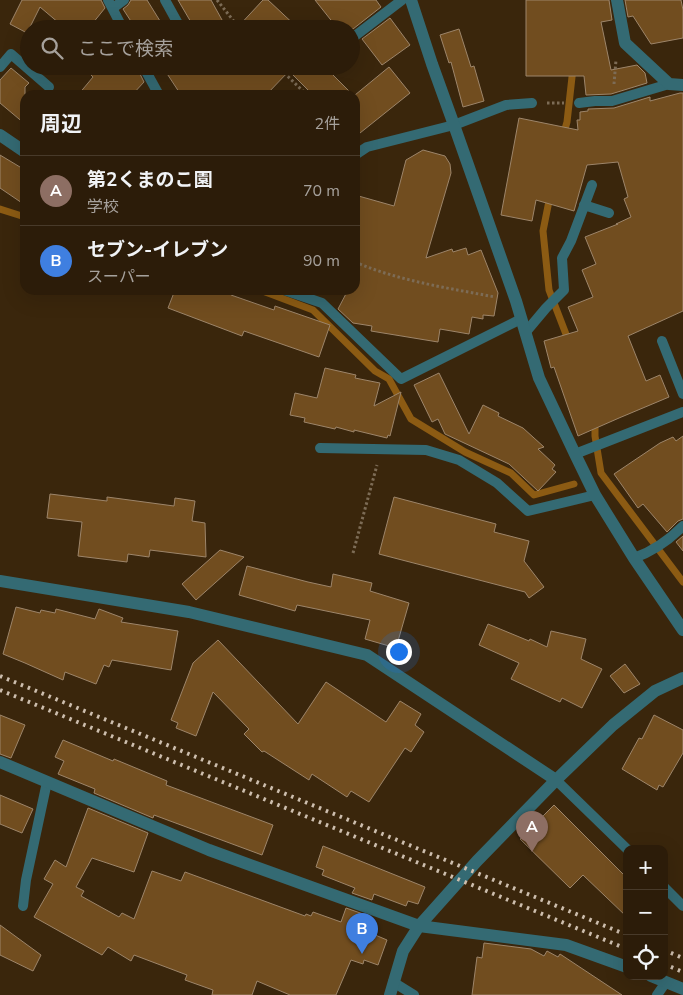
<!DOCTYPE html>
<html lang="ja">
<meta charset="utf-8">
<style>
body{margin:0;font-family:"Nunito Sans","Noto Sans JP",sans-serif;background:#342512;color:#f1f3f6}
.controls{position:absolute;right:15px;bottom:15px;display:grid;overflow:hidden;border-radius:10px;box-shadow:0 5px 20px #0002}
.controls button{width:45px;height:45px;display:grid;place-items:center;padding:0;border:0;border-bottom:1px solid #483a2a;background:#2c1c09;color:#f1f3f6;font:25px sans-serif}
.you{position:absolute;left:398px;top:651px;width:18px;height:18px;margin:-12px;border:4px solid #fff;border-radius:50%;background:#1a73e8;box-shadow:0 0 0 8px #1a73e833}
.badge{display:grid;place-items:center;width:32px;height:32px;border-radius:50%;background:#0b8043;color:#fff;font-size:16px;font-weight:700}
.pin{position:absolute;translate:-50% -41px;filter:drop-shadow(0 1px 2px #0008)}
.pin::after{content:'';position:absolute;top:26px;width:18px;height:15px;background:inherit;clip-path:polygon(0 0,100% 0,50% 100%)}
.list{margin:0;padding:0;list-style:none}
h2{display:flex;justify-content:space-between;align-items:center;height:65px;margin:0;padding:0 20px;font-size:21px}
h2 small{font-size:16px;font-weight:400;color:#a6a19c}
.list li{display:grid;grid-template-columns:32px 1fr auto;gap:15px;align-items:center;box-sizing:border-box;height:70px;padding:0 20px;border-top:1px solid #483a2a}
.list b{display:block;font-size:19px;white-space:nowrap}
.list p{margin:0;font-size:16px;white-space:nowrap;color:#a6a19c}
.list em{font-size:16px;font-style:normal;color:#a6a19c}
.icon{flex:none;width:28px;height:28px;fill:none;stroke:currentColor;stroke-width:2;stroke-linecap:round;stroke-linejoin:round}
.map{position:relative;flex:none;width:683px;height:995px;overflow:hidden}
.search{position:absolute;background:#2c1c09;box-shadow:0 5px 20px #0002;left:20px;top:20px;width:340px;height:55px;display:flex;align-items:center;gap:12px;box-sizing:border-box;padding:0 18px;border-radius:28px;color:#a6a19c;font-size:19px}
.panel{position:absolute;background:#2c1c09;box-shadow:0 5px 20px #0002;left:20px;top:90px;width:340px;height:205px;border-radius:15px}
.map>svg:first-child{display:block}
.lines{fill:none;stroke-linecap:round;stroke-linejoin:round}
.stream{stroke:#8c5b13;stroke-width:7}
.building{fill:#714d1f;stroke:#9d856a}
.path{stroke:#7d6c56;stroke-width:3;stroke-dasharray:2.5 2.5;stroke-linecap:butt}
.service{stroke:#346a73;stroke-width:10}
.minor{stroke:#346a73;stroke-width:12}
.tertiary{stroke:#346a73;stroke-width:12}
.rail{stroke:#cdbeae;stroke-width:4;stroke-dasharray:2.5 5;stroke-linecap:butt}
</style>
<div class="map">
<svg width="683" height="995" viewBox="0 0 683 995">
<rect width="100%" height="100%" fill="#3a260c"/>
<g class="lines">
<path class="stream" d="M 563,136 L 567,122 L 573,68
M 550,196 L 543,231 L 549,290 L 569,342
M 0,209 L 25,217
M 260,290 L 313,310 L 375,371 L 389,379 L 411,419 L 465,452 L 511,473 L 534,495 L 574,484
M 595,421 L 595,436 L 601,473 L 683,582"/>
</g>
<path class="building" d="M 22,0 L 101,0 L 105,8 L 88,29 L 66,29 L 40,7 L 27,33 L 10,24 Z
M 131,0 L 147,0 L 165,29 L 136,29 L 123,9 L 128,5 Z
M 178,0 L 211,0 L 227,29 L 195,29 Z
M 263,0 L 268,0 L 299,29 L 236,29 Z
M 315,0 L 376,0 L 381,7 L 353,29 L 338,29 Z
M 526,0 L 609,0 L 612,20 L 601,22 L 611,70 L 637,65 L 645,73 L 647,83 L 611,94 L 586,95 L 584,76 L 526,76 Z
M 625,0 L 681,0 L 683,10 L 683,38 L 651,44 L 633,16 L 628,17 Z
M 390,18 L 410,45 L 382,65 L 362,39 Z
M 459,29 L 471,67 L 474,66 L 484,101 L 463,107 L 451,62 L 449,63 L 440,35 Z
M 82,66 L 136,66 L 144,82 L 132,95 L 78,95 L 93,77 Z
M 162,66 L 324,66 L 353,95 L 313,95 L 289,71 L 266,95 L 181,95 Z
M 389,67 L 410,93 L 355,137 L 355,95 Z
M 11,68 L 29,83 L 25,87 L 25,124 L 0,103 L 0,80 Z
M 680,93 L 683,93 L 683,311 L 628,336 L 646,381 L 660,375 L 669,397 L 619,418 L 578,436 L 554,367 L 551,368 L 544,341 L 578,331 L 568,307 L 593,297 L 582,270 L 596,264 L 585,237 L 618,224 L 616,224 L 631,217 L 624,199 L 628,197 L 618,162 L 587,165 L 574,211 L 536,200 L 532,221 L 501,215 L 519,118 L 578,130 L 577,120 L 580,120 L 580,112 L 588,111 L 588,109 L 614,108 L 650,97 L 650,101 Z
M 423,150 L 445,156 L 450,164 L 451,173 L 426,258 L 452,249 L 453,252 L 466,248 L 468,255 L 481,250 L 498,293 L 494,316 L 483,315 L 483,319 L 472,317 L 469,334 L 440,329 L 438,342 L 371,331 L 372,326 L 353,323 L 338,309 L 348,290 L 355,290 L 355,195 L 394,206 L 406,160 Z
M 0,155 L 25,170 L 25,205 L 0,188 Z
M 175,290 L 233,290 L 231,295 L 274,310 L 275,306 L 330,325 L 319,357 L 244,331 L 242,336 L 168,308 Z
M 325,368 L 356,375 L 355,378 L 380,383 L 374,406 L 401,392 L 390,436 L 388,435 L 387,438 L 354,430 L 354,432 L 336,427 L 335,429 L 304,422 L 305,418 L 290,415 L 295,393 L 317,398 Z
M 439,373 L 469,434 L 483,405 L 499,413 L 498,416 L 523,428 L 544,447 L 538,449 L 555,465 L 552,469 L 556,472 L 538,491 L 509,464 L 445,434 L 438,419 L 432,422 L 414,385 Z
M 683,436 L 683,519 L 678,521 L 667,532 L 643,504 L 638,508 L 614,474 L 660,443 L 673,437 L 676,441 Z
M 50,494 L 107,501 L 107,497 L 174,506 L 175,498 L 195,501 L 192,521 L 205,523 L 206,557 L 150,550 L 149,557 L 128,554 L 127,562 L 78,556 L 82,522 L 47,518 Z
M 394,497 L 496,524 L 494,532 L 529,541 L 524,561 L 544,587 L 529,598 L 525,592 L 379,554 Z
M 683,536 L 683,551 L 676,542 Z
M 220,550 L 244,557 L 196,600 L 182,584 Z
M 247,566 L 308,582 L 331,587 L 333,574 L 372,583 L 370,591 L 409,603 L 396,648 L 365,639 L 370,620 L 297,605 L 295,611 L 239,595 Z
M 16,607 L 40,613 L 41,610 L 55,613 L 56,609 L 95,619 L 99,609 L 123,618 L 121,622 L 178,631 L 171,670 L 112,660 L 109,667 L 104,665 L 96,684 L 65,672 L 63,680 L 25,663 L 3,654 Z
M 488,624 L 529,641 L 530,639 L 547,647 L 551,631 L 586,639 L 581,659 L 602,669 L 582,708 L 562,698 L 560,702 L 511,679 L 519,663 L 479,645 Z
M 218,640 L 298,724 L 326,682 L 386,722 L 400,701 L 421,714 L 415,725 L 424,732 L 411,752 L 405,748 L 369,802 L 351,791 L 347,797 L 312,774 L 309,780 L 264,751 L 262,752 L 244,734 L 249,729 L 213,692 L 196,736 L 176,728 L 178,723 L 171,720 L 193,663 Z
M 625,664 L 640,684 L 624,693 L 610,676 Z
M 0,715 L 25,725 L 11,758 L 0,754 Z
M 654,715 L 683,730 L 683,753 L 663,787 L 659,785 L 657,790 L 622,769 L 639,738 L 642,739 Z
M 63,740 L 113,761 L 114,759 L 167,781 L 166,785 L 273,825 L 262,855 L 154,815 L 153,818 L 94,793 L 95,789 L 58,774 L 64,761 L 55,757 Z
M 0,795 L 33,809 L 22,833 L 0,824 Z
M 554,805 L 627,878 L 627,917 L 583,875 L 570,888 L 520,839 Z
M 88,808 L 148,833 L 134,872 L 92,858 L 76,887 L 84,891 L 81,896 L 119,917 L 122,913 L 134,919 L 152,871 L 181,881 L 185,872 L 305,916 L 306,914 L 311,916 L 313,912 L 341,922 L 346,908 L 366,915 L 361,929 L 387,940 L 378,965 L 364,960 L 363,964 L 351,960 L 336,995 L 290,995 L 257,981 L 252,995 L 212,995 L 213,990 L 185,980 L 187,975 L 134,955 L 131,961 L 108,947 L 102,955 L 34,917 L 53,884 L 44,879 L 55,860 L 66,867 Z
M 323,846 L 425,887 L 418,904 L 408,901 L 406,906 L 374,894 L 372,900 L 352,893 L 355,888 L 322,875 L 324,870 L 316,867 Z
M 0,925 L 41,955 L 33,971 L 0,955 Z
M 484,943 L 531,949 L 544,956 L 547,951 L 558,957 L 560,954 L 622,995 L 472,995 L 477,957 L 482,958 Z"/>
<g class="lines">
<path class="path" d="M 217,0 L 240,29
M 277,66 L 307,95
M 614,84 L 616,60
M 547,103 L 564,103
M 355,262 C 399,281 448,288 495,297
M 353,553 L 377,465"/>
<path class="service" d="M 108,0 L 123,29
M 165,0 L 181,29
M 113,8 L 124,0
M 351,39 L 402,0
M 143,66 L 159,95
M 0,67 L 11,54 L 49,87
M 579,103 L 595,101 L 612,101 L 669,84
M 355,155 L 367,147 L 454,125 L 506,105 L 532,103
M 584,205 L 609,213
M 284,290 L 322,303 L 401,379 L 521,319
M 525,333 L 546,308 L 564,290 L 562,258 L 571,241 L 592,185
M 662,341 L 683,394
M 320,448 L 426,450 L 459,460 L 497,483 L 528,511 L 595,495
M 575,454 L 683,412
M 634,558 C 654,551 668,541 683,526
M 556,780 L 627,849
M 664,887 L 683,906
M 23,906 L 26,880 L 47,782
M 393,982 L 414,995
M 657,995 L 666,982"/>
<path class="minor" d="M 617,0 L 625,43 L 669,84 L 683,85
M 0,135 L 25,152
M 0,581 L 189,612 L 367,655 L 556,780
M 0,762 L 209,850 L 419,926 L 566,945 L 627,967
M 651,976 L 683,989
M 390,995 L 403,951 L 419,926 L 477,861 L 556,780 L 613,725 L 655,691 L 683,678"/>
<path class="tertiary" d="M 411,0 L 432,64 L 454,125 L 516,301 L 539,378 L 575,454 L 595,495 L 634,558 L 683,630"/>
<path class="rail" d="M 0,676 L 627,935
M 0,690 L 627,949
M 664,950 L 683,958
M 664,964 L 683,972"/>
</g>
</svg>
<div class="controls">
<button>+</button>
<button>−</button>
<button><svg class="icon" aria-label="locate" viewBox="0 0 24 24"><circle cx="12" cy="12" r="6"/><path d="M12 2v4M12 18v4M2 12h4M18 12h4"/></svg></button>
</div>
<div class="you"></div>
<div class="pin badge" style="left:532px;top:852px;background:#8d6e63">A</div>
<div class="pin badge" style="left:362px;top:954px;background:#3f7fe0">B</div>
<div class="search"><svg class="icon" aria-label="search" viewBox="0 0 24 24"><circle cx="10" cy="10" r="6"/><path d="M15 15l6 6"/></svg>ここで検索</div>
<section class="panel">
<h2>周辺<small>2件</small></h2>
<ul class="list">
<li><span class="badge" style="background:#8d6e63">A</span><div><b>第2くまのこ園</b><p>学校</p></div><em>70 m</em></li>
<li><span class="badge" style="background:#3f7fe0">B</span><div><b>セブン-イレブン</b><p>スーパー</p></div><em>90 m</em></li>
</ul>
</section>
</div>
